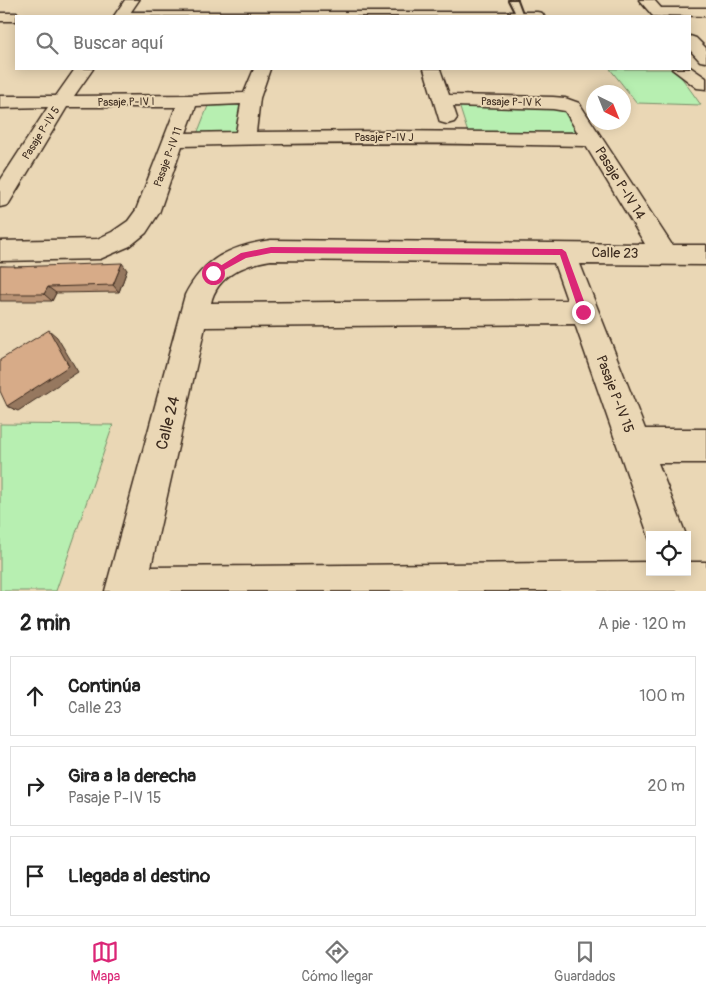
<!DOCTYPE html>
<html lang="es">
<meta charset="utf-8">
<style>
body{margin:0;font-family:Pangolin,sans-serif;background:#f2f2f2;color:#222}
.controls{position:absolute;right:15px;bottom:15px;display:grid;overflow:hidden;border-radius:0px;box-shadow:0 2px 12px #0003}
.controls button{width:45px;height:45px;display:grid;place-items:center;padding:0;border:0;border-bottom:1px solid #e0e0e0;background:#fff;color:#222;font:25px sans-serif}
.compass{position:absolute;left:586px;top:85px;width:45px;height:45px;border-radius:50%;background:#fff;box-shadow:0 2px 12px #0003;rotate:137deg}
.stop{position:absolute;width:15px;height:15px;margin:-11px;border:4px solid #db2777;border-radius:50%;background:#fff}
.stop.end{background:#db2777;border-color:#fff;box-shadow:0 1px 5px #0008}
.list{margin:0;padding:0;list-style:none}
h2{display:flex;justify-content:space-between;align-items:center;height:65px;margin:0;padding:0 20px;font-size:21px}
h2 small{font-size:16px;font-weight:400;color:#767676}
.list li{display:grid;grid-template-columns:32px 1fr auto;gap:15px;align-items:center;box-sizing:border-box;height:80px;margin:0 10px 10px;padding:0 10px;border:1px solid #e0e0e0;border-radius:0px}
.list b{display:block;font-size:19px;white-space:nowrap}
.list p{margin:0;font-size:16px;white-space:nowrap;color:#767676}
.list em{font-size:16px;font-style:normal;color:#767676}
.icon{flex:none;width:28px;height:28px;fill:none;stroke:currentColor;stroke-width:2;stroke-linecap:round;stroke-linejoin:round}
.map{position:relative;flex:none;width:706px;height:591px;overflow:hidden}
.search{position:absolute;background:#fff;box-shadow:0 2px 12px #0003;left:15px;right:15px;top:15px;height:55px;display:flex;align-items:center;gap:12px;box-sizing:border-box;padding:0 18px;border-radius:0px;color:#767676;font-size:19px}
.sheet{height:335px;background:#fff}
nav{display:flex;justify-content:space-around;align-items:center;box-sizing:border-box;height:70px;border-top:1px solid #e0e0e0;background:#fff;font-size:14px;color:#767676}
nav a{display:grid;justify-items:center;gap:2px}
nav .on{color:#db2777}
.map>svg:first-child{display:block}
.green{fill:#b7efb1;stroke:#798c68}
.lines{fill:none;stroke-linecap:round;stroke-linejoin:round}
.lane-casing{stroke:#3b2a1e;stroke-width:4}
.street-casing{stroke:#3b2a1e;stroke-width:3}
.secondary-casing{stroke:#3b2a1e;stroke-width:3}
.primary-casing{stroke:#3b2a1e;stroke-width:3}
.lane{fill:#ead7b5;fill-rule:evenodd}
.street{fill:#ead7b5;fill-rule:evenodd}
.secondary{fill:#ead7b5;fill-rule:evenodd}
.primary{fill:#ead7b5;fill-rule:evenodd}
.wall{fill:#b99375;stroke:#3b2a1e}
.shaded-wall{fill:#96785f;stroke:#3b2a1e}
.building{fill:#d7ab88;stroke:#3b2a1e}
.route{fill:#db2777}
.labels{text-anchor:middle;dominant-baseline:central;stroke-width:4;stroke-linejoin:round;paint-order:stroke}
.far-street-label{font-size:11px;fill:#3b2a1e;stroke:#ead7b5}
.street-label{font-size:14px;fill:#3b2a1e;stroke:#ead7b5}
.near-street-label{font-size:16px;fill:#3b2a1e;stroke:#ead7b5}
</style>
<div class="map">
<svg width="706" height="591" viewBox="0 0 706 591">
<rect width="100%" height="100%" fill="#ead7b5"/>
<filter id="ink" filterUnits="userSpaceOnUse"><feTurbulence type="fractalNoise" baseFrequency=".02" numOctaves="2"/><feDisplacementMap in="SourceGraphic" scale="10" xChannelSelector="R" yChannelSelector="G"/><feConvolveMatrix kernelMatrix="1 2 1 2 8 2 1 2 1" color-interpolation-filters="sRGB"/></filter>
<g filter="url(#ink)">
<path class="green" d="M 610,69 L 670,69 L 679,74 L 701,105 L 637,103 Z
M 247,105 L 240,132 L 197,134 L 208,106 Z
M 459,105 L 565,105 L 580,132 L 468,133 Z
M 0,424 L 113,425 L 56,591 L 0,591 Z"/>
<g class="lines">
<g class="lane-casing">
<path id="lane" d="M 509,0 L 517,0 L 523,16 L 517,16 Z"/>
</g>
<g class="street-casing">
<path id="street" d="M 125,0 L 139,0 L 128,16 L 114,16 Z
M 657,8 L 706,8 L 706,16 L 652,15 L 650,12 L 652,9 Z
M 75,69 L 93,69 L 74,96 L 188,95 L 244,93 L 254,69 L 270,69 L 260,98 L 256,132 L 384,131 L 578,133 L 565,111 L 553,109 L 453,106 L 457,118 L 454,122 L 447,124 L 440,122 L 424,69 L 440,69 L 449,95 L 553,97 L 565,98 L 579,103 L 672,245 L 706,245 L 706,265 L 580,264 L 645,429 L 706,429 L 706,463 L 658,463 L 686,535 L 650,535 L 650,540 L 575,324 L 205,327 L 151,567 L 650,562 L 650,572 L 687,572 L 687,562 L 706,562 L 706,591 L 105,591 L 185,295 C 204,258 231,246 271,240 L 645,244 L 586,146 C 451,143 317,142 182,146 L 159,213 L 146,233 L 130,246 L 100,259 L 0,261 L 0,241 L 97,239 L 112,232 L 128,221 L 136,210 L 176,107 L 67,107 L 8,205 L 0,207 L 0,181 L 48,107 L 0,108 L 0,96 L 56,96 ZM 241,104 L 236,132 L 186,133 L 196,106 ZM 271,260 L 554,263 L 567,300 L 211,303 C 217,275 246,264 271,260 Z"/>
</g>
<g class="secondary-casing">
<path id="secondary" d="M 125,12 L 537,12 L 542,13 L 544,16 L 118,16 L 120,13 Z
M 0,13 L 16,13 L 23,16 L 16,16 L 16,21 L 0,21 Z"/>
</g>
<g class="primary-casing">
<path id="primary" d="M 639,0 L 654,0 L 668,16 L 653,16 Z
M 690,36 L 696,38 L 706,48 L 706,62 L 700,61 L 690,50 Z
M 690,67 L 706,78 L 706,89 L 697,88 L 672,69 L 690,69 Z"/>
</g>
<use href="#lane" class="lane"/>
<use href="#street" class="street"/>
<use href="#secondary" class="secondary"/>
<use href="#primary" class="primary"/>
</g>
<path class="wall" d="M 0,266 L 17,267 L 127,270 L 119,292 L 56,293 L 52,301 L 0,301 Z"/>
<path class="shaded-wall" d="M 122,263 L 127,270 L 119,292 L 113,285 Z
M 48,287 L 56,293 L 52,301 L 44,294 Z
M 49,330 L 57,337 L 78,372 L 18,411 L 7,406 Z"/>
<path class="building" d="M 122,263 L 113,285 L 48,287 L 44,294 L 0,294 L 0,266 L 15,266 L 14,267 Z
M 49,330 L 69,366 L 7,406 L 0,391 L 0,360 Z"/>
</g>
<path class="route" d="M 271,247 L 562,249 L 566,252 L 588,312 L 586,315 L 580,315 L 560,255 L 271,253 L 246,258 L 213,276 L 209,273 L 241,253 Z"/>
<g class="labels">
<g class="far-street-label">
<text transform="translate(126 102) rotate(-1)">Pasaje P-IV I</text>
<text transform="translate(511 102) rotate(1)">Pasaje P-IV K</text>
<text transform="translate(41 133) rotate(-58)">Pasaje P-IV 5</text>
<text x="384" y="137">Pasaje P-IV J</text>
<text transform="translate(168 157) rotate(-70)">Pasaje P-IV 11</text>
</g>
<g class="street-label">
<text transform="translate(620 183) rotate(58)">Pasaje P-IV 14</text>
<text transform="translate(615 253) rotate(1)">Calle 23</text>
<text transform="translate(615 394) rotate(69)">Pasaje P-IV 15</text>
</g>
<g class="near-street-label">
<text transform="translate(168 423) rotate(-76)">Calle 24</text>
</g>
</g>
</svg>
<div class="controls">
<button><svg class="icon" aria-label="locate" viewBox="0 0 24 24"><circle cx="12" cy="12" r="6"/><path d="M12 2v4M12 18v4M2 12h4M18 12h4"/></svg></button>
</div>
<svg class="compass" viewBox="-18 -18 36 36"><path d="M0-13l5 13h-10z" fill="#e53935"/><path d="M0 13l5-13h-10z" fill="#767676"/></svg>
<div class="stop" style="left:213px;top:273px"></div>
<div class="stop end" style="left:583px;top:312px"></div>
<div class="search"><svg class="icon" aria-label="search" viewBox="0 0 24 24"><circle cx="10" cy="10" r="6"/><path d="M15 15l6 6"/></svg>Buscar aquí</div>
</div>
<section class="sheet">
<h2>2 min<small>A pie · 120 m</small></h2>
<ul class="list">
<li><svg class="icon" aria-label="ahead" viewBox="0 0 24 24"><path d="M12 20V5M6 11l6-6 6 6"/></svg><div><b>Continúa</b><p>Calle 23</p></div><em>100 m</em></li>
<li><svg class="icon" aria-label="right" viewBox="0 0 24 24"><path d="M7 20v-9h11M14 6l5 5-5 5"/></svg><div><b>Gira a la derecha</b><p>Pasaje P-IV 15</p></div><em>20 m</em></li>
<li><svg class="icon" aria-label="arrive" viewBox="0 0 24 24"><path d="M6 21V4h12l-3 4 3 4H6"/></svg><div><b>Llegada al destino</b></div></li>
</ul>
</section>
<nav>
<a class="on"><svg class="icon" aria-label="map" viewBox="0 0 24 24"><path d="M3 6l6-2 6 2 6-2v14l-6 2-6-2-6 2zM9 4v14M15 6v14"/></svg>Mapa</a>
<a><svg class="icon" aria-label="directions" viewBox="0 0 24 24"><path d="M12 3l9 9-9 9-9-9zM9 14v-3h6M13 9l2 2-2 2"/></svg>Cómo llegar</a>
<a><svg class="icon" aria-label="saved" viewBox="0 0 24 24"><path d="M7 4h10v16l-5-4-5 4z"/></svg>Guardados</a>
</nav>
